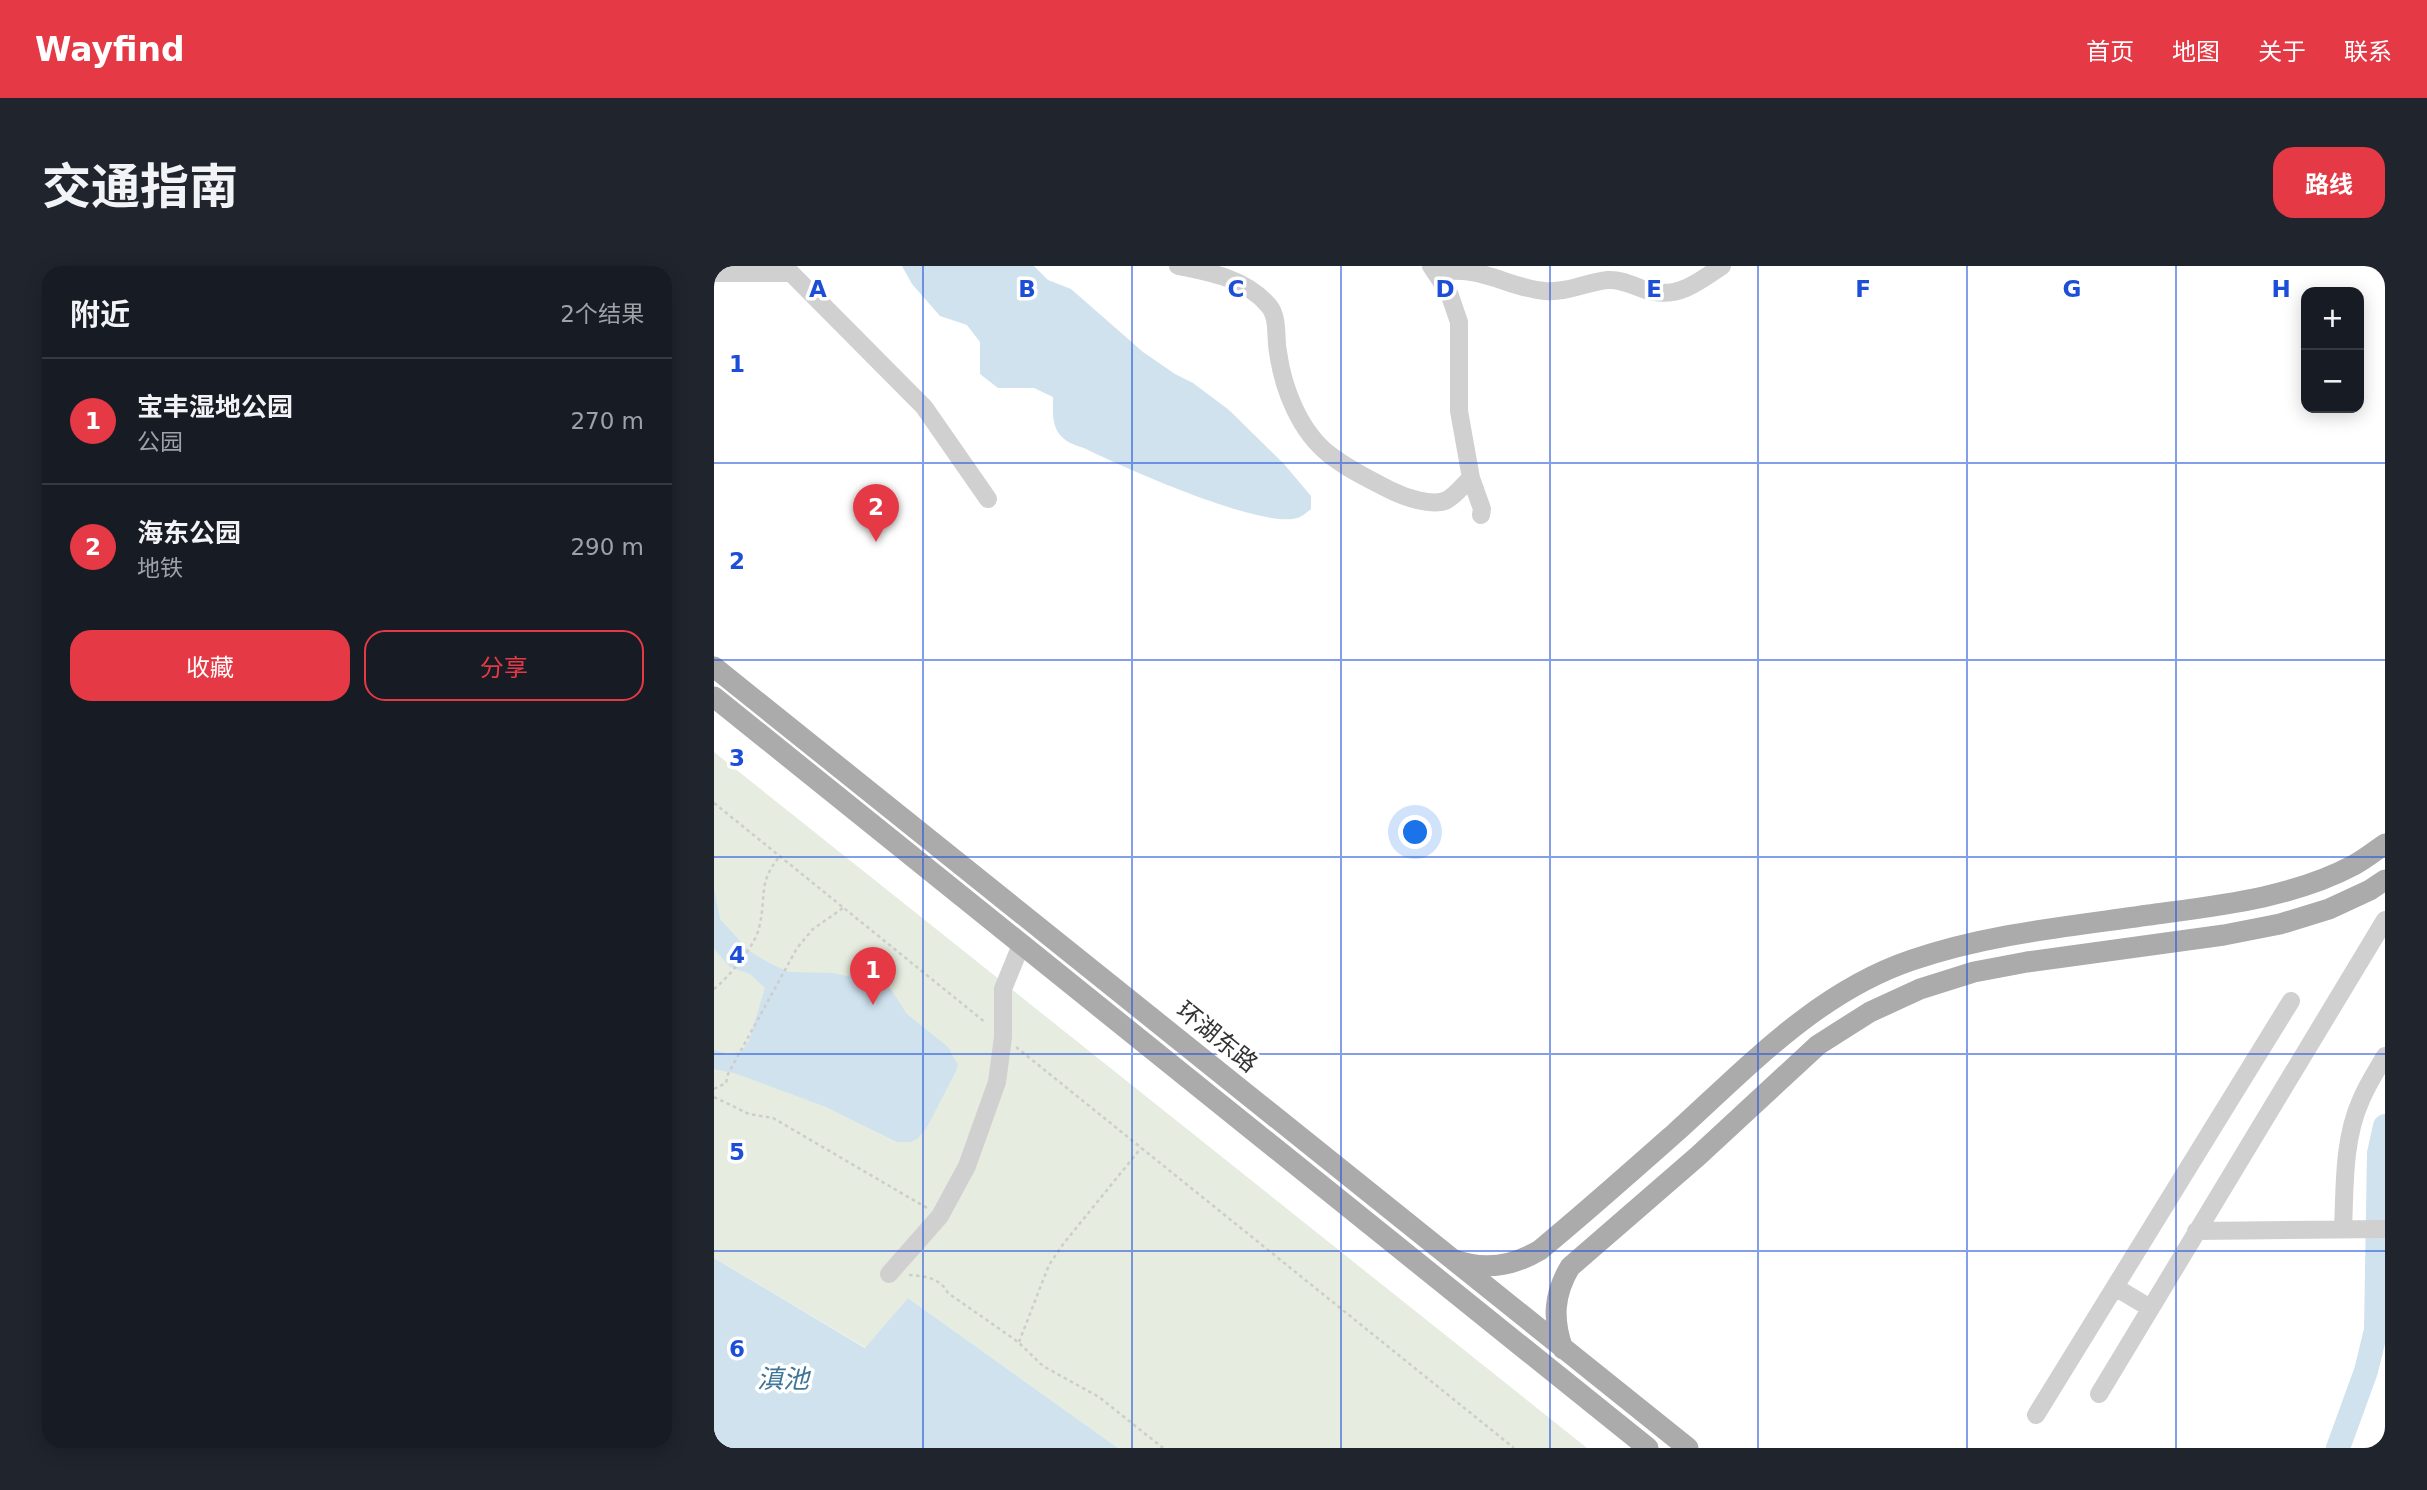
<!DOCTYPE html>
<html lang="zh">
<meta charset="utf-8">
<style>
body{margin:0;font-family:"DejaVu Sans","Noto Sans SC",sans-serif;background:#20242c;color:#f1f3f6}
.controls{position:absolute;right:21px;top:21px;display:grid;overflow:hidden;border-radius:14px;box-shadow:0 4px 18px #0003}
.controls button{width:63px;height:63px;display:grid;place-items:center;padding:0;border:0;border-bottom:2px solid #363941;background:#171b24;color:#f1f3f6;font:35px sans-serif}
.you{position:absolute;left:702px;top:567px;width:24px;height:24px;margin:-18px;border:5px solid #fff;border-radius:50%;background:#1a73e8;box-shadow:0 0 0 10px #1a73e833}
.badge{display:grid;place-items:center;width:46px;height:46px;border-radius:50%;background:#e63946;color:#fff;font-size:23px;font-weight:700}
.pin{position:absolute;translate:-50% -58px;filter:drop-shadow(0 2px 4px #0008)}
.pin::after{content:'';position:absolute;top:37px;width:24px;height:21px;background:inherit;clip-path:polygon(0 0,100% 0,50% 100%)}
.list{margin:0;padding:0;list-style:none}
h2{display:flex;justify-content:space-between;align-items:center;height:91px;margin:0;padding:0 28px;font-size:30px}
h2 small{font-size:23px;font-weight:400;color:#9ea1a6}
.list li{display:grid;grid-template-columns:46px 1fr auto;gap:21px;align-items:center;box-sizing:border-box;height:126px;padding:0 28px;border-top:2px solid #363941}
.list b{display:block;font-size:26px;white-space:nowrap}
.list p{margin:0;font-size:23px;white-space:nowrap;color:#9ea1a6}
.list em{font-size:23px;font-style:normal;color:#9ea1a6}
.actions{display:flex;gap:14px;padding:21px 28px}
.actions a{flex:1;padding:16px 0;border:2px solid #e63946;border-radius:21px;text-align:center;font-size:24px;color:#e63946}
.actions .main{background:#e63946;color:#fff}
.map{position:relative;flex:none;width:1671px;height:1182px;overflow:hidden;border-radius:21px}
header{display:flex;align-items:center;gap:42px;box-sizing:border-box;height:98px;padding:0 35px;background:#e63946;color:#fff}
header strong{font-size:33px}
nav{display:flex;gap:38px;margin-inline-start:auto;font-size:24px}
.intro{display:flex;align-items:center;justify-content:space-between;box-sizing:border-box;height:168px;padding:0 42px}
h1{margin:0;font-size:49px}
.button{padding:18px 32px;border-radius:21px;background:#e63946;color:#fff;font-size:24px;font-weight:700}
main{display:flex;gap:42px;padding:0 42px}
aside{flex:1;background:#171b24;border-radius:21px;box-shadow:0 4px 18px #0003}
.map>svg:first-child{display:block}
.green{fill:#e6ecdf}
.water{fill:#cfe2ee}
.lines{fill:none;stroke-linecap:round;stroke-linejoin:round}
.river{stroke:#cfe2ee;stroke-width:24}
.path{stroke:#cdcdcd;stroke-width:2.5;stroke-dasharray:3.5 3.5;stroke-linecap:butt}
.minor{stroke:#d0d0d0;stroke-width:18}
.major{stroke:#ababab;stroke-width:21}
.grid{fill:none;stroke:#1d4ed8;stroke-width:2;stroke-opacity:0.55}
.labels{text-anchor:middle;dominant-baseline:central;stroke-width:7;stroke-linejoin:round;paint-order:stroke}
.street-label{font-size:24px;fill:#333;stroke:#fff}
.water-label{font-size:26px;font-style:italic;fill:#3f7597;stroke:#fff}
.grid-label{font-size:23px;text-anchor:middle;font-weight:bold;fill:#1d4ed8;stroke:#fff;stroke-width:7;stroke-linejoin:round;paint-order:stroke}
</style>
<header>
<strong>Wayfind</strong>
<nav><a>首页</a><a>地图</a><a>关于</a><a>联系</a></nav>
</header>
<div class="intro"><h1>交通指南</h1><a class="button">路线</a></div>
<main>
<aside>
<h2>附近<small>2个结果</small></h2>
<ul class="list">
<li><span class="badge">1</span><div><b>宝丰湿地公园</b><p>公园</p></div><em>270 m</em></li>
<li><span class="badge">2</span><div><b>海东公园</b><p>地铁</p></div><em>290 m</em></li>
</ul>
<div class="actions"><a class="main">收藏</a><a>分享</a></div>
</aside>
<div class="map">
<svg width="1671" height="1182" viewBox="0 0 1671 1182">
<rect width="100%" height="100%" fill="#fff"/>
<path class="green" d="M 0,486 L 873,1182 L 404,1182 L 194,1032 L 152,1082 L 0,992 Z"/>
<path class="water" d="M 188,0 L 320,0 L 334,14 L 357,23 L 429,86 L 461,108 L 479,117 L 515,144 L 570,198 L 597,230 L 597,243 C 593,246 588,251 583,252 C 548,263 408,201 372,183 C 365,180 353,177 348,171 C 337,161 339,144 339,131 L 320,122 L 284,122 L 266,108 L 266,76 L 253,59 L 226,50 L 198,18 Z
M 0,622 L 6,653 L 35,685 L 55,697 L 75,706 L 119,707 L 133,710 L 147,707 L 168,710 L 193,748 L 234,781 L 244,799 L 242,805 L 212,863 L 203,873 L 196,876 L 183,876 L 112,841 L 20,807 L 0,803 L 0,784 L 14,788 L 27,786 L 35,775 L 51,722 L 36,708 L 16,701 L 0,683 Z
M 0,992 L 151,1082 L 194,1032 L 404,1182 L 0,1182 Z"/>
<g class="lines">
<path class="river" d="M 1624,1182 L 1652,1105 L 1662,1064 L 1665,887 L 1671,860"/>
<path class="path" d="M 0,537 L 272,757
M 0,723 C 15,711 41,680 45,662 C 53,630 43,617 66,590
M 302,781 L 800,1182
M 0,823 L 12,817 L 14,808 L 83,682 L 99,663 L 129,642
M 0,831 L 35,848 L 59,852 L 213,942
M 195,1009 C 211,1010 226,1012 234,1027 L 304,1076 L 329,1100 L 385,1131 L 449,1182
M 305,1076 L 335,999 L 350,977 L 427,882"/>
<path class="minor" d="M 70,0 L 210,141 L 274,233
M 464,0 C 496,6 533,13 555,40 C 565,52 561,72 564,86 C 569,123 586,166 616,189 C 634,203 656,214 676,224 C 690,231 718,241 733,234 C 742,229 749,219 757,212
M 717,0 L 735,27 L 745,56 L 745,145 L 757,212 L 768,243 L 767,249
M 721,6 C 730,5 739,4 748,5 C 776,6 802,23 831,25 C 853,27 872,16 894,14 C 911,13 924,23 940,26 C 967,31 987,14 1008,0
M 0,7 L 77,7
M 1629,963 C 1631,920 1629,874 1647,834 C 1653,819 1663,804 1671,790
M 1482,965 L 1671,963
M 175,1008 L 226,950 L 253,900 L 283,816 L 289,771 L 289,723 L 307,679
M 1401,1021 L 1436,1042
M 1385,1128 L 1671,654
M 1322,1149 L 1577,735"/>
<path class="major" d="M 0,401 L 974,1182
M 0,431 L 934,1182
M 741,994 C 771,1005 799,1000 826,984 C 872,946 917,906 961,867 C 1034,801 1103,726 1198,694 C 1277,667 1360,660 1442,648 C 1509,639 1580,631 1640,599 C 1651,593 1661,585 1671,578
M 849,1083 C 838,1053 840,1028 856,1001 L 984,890 L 1104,779 L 1156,746 L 1206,723 L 1260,706 L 1313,696 L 1510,669 L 1566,658 L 1615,643 L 1656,624 L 1671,614"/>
</g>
<path class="grid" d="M 209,0 L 209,1182M 418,0 L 418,1182M 627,0 L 627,1182M 836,0 L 836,1182M 1044,0 L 1044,1182M 1253,0 L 1253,1182M 1462,0 L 1462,1182M 0,197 L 1671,197M 0,394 L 1671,394M 0,591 L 1671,591M 0,788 L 1671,788M 0,985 L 1671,985"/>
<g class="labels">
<g class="street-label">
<text transform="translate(503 771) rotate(39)">环湖东路</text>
</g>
<g class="water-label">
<text x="69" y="1113">滇池</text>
</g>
</g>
<g class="grid-label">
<text x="104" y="31">A</text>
<text x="313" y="31">B</text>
<text x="522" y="31">C</text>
<text x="731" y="31">D</text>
<text x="940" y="31">E</text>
<text x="1149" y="31">F</text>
<text x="1358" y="31">G</text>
<text x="1567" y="31">H</text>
<text x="23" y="106">1</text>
<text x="23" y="303">2</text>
<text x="23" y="500">3</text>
<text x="23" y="697">4</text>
<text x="23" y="894">5</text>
<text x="23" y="1091">6</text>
</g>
</svg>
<div class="controls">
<button>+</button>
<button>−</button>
</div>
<div class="you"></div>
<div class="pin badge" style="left:159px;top:739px">1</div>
<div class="pin badge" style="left:162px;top:276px">2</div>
</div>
</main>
